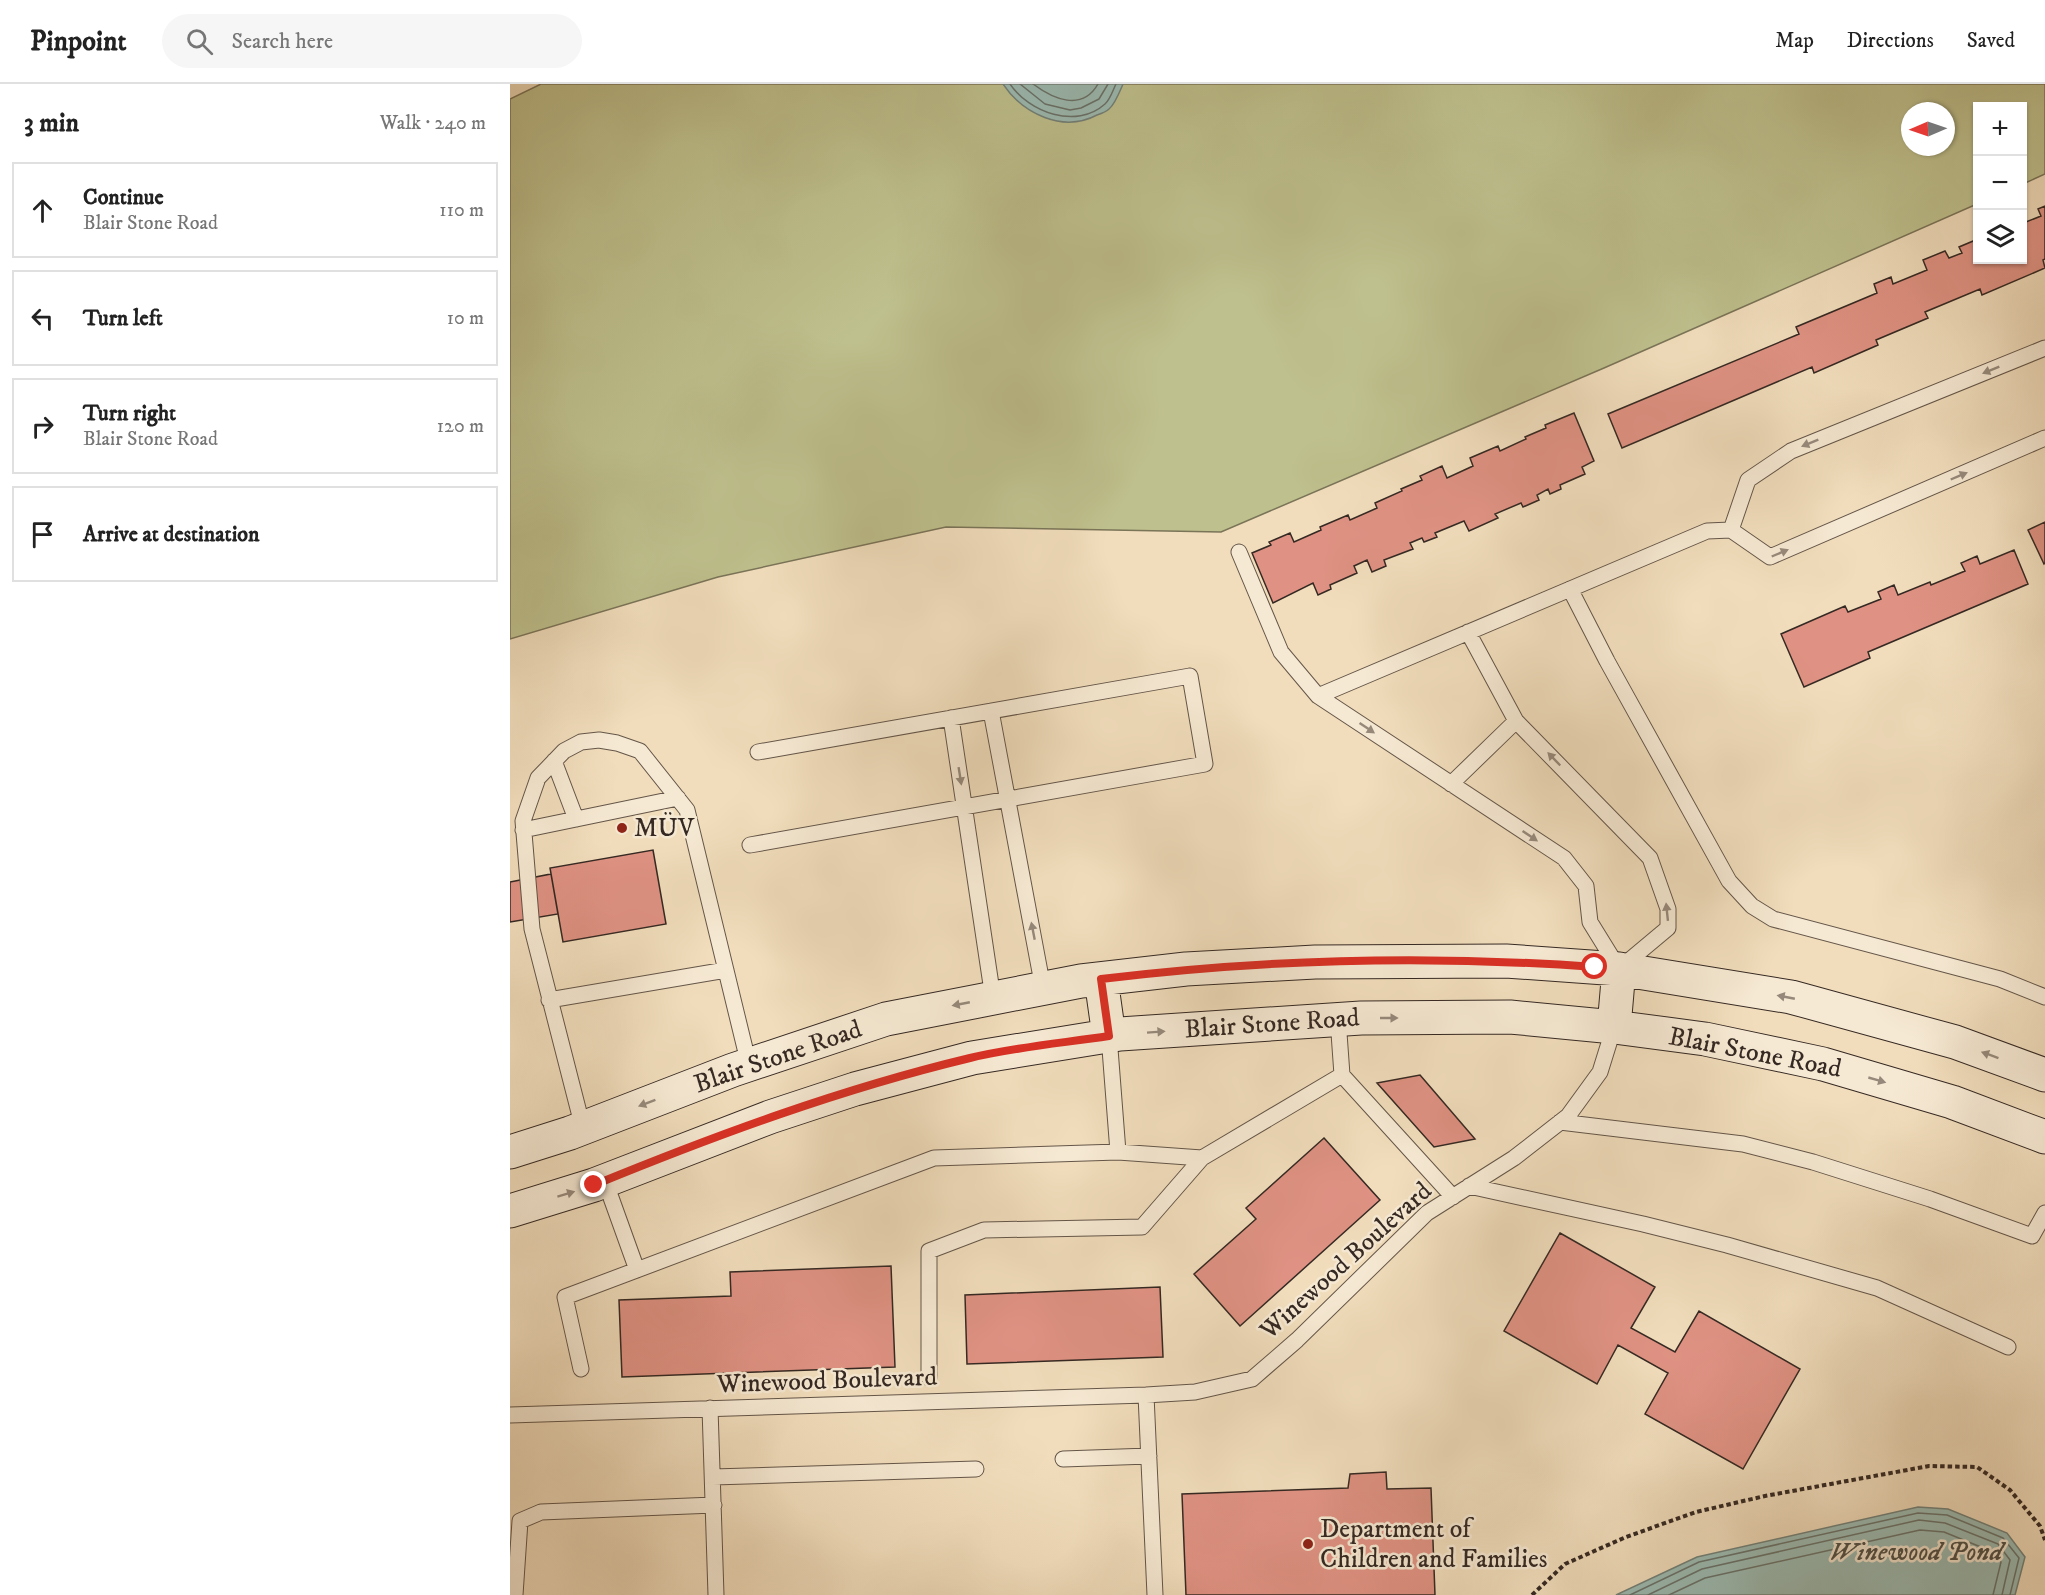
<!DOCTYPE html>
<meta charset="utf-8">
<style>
body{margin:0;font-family:"IM FELL DW Pica",serif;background:#f6f6f6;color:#222}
.controls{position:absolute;right:18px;top:18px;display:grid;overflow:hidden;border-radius:0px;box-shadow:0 2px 4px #0004}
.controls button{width:54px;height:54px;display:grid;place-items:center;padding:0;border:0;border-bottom:2px solid #e0e0e0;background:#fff;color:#222;font:30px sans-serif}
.compass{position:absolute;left:1391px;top:18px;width:54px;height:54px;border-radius:50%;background:#fff;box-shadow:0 2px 4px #0004;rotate:268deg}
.stop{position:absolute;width:18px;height:18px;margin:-14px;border:4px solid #d93025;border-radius:50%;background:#fff}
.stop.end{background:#d93025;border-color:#fff;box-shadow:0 2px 6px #0008}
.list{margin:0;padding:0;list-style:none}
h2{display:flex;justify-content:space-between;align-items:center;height:78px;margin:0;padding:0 24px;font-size:26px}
h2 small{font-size:20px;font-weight:400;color:#767676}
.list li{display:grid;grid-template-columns:39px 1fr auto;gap:18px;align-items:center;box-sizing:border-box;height:96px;margin:0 12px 12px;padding:0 12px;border:2px solid #e0e0e0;border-radius:0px}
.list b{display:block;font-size:22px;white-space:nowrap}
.list p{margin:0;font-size:20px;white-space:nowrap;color:#767676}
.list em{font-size:20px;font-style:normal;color:#767676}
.icon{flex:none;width:33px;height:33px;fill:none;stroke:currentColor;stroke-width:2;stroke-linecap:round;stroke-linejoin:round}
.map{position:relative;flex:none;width:1535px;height:1511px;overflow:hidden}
header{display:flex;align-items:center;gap:36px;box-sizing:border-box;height:84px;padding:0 30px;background:#fff;border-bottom:2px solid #e0e0e0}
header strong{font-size:28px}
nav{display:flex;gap:33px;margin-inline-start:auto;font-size:21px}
.search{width:420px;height:54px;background:#f6f6f6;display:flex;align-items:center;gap:15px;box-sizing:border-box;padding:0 21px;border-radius:33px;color:#767676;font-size:22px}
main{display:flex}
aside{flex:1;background:#fff}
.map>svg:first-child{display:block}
.green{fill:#bec08d;stroke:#7a7458;stroke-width:1.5;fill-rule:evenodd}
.water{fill:#9bbbb3;stroke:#728179;stroke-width:1.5}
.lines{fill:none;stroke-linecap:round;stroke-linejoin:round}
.shore{stroke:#68726b;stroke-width:1.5}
.building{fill:#df9283;stroke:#352923;stroke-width:1.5}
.service-casing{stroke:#645649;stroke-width:17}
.secondary-casing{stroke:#352923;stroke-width:35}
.path{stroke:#352923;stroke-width:4;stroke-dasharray:4.5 3;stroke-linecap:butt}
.service{stroke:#f6e9d3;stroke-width:15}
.secondary{stroke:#f6e9d3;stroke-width:33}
.oneway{fill:#96897b}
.route{stroke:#d93025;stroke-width:8}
.poi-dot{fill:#8f2418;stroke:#f6e9d3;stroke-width:2}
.labels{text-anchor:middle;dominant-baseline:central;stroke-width:5;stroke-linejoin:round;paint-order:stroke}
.poi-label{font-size:26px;fill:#352923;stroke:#f6e9d3;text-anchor:start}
.street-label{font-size:26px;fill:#352923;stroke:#f6e9d3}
.water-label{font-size:27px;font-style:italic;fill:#4e4e47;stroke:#f6e9d3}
</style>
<header>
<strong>Pinpoint</strong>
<div class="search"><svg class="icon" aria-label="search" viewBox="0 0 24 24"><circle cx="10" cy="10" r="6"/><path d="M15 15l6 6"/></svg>Search here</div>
<nav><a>Map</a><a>Directions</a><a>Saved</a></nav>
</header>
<main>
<aside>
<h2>3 min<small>Walk · 240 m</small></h2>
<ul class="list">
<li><svg class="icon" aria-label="ahead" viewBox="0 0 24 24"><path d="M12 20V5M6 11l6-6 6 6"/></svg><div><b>Continue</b><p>Blair Stone Road</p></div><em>110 m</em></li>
<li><svg class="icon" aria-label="left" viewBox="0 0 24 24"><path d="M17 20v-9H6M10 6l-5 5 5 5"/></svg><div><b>Turn left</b></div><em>10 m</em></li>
<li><svg class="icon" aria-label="right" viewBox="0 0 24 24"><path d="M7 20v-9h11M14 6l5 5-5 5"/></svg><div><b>Turn right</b><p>Blair Stone Road</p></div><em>120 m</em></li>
<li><svg class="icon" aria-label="arrive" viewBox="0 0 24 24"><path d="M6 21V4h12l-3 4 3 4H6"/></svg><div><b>Arrive at destination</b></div></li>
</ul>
</aside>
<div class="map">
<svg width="1535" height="1511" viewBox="0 0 1535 1511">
<rect width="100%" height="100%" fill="#f1ddbc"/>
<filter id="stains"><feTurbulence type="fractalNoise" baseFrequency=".00333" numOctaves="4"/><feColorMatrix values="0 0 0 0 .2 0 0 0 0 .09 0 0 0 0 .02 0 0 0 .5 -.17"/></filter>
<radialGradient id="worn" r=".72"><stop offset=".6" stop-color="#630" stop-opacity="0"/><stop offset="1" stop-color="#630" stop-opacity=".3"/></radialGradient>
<path class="green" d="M 31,0 L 1535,0 L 1535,90 L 1513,100 L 1512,22 L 1468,22 L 1467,120 L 1094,284 L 711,448 L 436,443 L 208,493 L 0,555 L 0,15 ZM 1400,27 L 1436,27 L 1436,63 L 1400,63 Z"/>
<path class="water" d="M 493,0 L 613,0 C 610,7 605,20 599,25 C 596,28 590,30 587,31 C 553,49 513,30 493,0 Z
M 1408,1423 L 1438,1425 L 1497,1449 L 1515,1473 L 1505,1511 L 1106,1511 L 1187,1473 Z"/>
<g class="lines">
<path class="shore" d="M 500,0 C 519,28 566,46 595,20 C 600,16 603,6 606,0
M 510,0 L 535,20 L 560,26 L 571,24 L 589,15 L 598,0
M 523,0 C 543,15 572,28 588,0
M 1120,1511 L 1189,1478 L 1408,1429 L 1437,1431 L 1493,1454 L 1509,1474 L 1500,1511
M 1138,1511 L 1192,1485 L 1409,1436 L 1435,1439 L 1488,1460 L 1500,1476 L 1492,1511
M 1159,1511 L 1195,1494 L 1410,1446 L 1434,1448 L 1483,1468 L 1491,1478 L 1483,1511"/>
</g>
<path class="building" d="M 1535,122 L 1535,175 L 1533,176 L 1535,184 L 1472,211 L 1470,205 L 1415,228 L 1418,234 L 1366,256 L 1368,261 L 1304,289 L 1302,283 L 1112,364 L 1098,330 L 1289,250 L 1286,243 L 1367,209 L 1364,200 L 1381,193 L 1383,200 L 1417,186 L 1413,176 L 1435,167 L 1439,174 L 1452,169 L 1449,163 L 1468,155 L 1468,176 L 1512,176 L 1512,136 L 1515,135 L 1516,138 L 1531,132 L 1528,125 Z
M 1064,329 L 1084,377 L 1072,383 L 1075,390 L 1050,401 L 1051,405 L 1040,410 L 1038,405 L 1027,411 L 1029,416 L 1013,423 L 1011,419 L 985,430 L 988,434 L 959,447 L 954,437 L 925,449 L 927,453 L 914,458 L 912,454 L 900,459 L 903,465 L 874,476 L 876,482 L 862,488 L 857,476 L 844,482 L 847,489 L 820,501 L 821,505 L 808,511 L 803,499 L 763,519 L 742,469 L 761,461 L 759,458 L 780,449 L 784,458 L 811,446 L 810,443 L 838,431 L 840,436 L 867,424 L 865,419 L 892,407 L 891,405 L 912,396 L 910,392 L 932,382 L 937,394 L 963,382 L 960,374 L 988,362 L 990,367 L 1016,355 L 1015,353 L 1036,344 L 1035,341 Z
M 1535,438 L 1535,479 L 1534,480 L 1518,446 Z
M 1504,466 L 1518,500 L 1358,568 L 1360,574 L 1294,603 L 1271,550 L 1335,522 L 1338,528 L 1371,515 L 1368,508 L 1384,501 L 1388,511 L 1420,498 L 1421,501 L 1455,487 L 1451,479 L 1467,472 L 1470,480 Z
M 143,766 L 156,840 L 53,858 L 40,784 Z
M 41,790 L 48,830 L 0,838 L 0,798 Z
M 910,991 L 965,1055 L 924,1063 L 867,999 Z
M 814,1054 L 870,1116 L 730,1242 L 684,1190 L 746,1135 L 736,1124 Z
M 1050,1149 L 1145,1203 L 1121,1244 L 1165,1268 L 1189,1227 L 1290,1285 L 1233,1385 L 1135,1330 L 1158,1289 L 1108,1261 L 1087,1300 L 994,1247 Z
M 381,1182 L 385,1283 L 112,1293 L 109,1216 L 221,1212 L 220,1188 Z
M 650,1203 L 653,1273 L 457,1280 L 455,1211 Z
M 876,1388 L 877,1405 L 921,1404 L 925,1511 L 676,1511 L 672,1410 L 838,1404 L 840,1390 Z"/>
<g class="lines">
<g class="service-casing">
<path id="service" d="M 1221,446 L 1238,396 L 1281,367 L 1535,264
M 729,468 L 771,568 L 808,612 L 1054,774 L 1076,802 L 1080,838 L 1109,885 L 1158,844 L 1158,825 L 1140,774 L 1006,637 L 958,548
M 1060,505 L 1097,577 L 1219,797 L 1242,822 L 1263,835 L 1490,895 L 1535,913
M 808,612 L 1197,447 L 1221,446 L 1260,473 L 1535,354
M 481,627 L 533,904
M 441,634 L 483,914
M 44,677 L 66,735
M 941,700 L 1006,637
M 13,746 L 168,714
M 240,761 L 695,680 L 680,592 L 248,668
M 39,916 L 216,886
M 828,935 L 832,991 L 943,1113
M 599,952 L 608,1068
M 1050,1038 L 1233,1060 L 1303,1078 L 1420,1115 L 1522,1152 L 1535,1129
M 73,1044 L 22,845 L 13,737 L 28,694 L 54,667 L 71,658 L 89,656 L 107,659 L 130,667 L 177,726 L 239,981
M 95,1097 L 127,1186
M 959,1102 L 1133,1140 L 1217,1161 L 1367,1204 L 1498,1263
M 71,1285 L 55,1213 L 424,1074 L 608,1068 L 692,1074 L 832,991
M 419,1294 L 419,1167 L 474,1146 L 632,1143 L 692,1074
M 636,1311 L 645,1511
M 200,1324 L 206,1511
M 0,1331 L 636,1311 L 685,1308 L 742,1295 L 787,1256 L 917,1129 L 1004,1074 L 1058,1032 L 1090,988 L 1104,943
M 553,1375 L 639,1372
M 203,1393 L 466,1385
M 5,1511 L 10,1437 L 31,1428 L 204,1421"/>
</g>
<g class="secondary-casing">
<path id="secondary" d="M 591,895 L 599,952
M 1104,943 L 1109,885
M 0,1068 L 60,1049 L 223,986 L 376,935 L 571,897 L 676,885 L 805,878 L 996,877 L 1109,885 L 1281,913 L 1445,958 L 1535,991
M 0,1127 L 84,1101 L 260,1033 L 345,1005 L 462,974 L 610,950 L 851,934 L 1000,933 L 1104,943 L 1195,955 L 1313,980 L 1442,1018 L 1535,1053"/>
</g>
<path class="path" d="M 1022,1511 L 1055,1480 L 1116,1453 L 1186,1428 L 1255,1412 L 1419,1382 L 1467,1383 L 1500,1406 L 1530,1442 L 1535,1456"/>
<use href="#service" class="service"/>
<use href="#secondary" class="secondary"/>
</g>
<defs><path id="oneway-solid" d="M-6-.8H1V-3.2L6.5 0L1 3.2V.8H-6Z" transform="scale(1.5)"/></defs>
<g class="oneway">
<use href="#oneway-solid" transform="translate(1481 286) rotate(158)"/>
<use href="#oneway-solid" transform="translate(1300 359) rotate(158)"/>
<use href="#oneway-solid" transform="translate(1449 392) rotate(-23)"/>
<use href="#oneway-solid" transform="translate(1270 469) rotate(-23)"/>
<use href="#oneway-solid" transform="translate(857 644) rotate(34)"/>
<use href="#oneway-solid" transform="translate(1044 675) rotate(-134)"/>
<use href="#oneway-solid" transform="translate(450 692) rotate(81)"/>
<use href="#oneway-solid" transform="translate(1020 752) rotate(34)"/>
<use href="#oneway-solid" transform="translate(1157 828) rotate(-96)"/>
<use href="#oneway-solid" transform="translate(523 847) rotate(-101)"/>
<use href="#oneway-solid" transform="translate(1276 913) rotate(-169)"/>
<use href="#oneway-solid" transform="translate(451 920) rotate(169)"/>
<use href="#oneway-solid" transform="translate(879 934)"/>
<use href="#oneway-solid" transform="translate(646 948) rotate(-4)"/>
<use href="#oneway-solid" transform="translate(1480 971) rotate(-160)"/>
<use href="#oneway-solid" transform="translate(1367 996) rotate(16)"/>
<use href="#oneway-solid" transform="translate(137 1019) rotate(159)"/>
<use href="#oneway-solid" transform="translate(56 1110) rotate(-17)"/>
</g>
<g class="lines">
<path class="route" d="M 84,1101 C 206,1051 331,1005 460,974 C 505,963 553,959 599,952 L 591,895 C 755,875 921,871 1085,883"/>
</g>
<g class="poi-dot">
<circle cx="112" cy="744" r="6"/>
<circle cx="798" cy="1460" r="6"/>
</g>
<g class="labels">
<g class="poi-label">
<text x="124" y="744">MÜV</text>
<text x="810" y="1445">Department of<tspan x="810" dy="30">Children and Families</tspan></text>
</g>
<g class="street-label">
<text transform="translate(762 940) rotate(-4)">Blair Stone Road</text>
<text transform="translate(1245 969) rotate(11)">Blair Stone Road</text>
<text transform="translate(268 973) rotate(-19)">Blair Stone Road</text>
<text transform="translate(836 1177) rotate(-42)">Winewood Boulevard</text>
<text transform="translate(317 1297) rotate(-2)">Winewood Boulevard</text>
</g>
<g class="water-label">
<text x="1406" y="1468">Winewood Pond</text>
</g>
</g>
<rect width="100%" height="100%" filter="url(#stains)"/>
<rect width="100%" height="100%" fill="url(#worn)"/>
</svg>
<div class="controls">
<button>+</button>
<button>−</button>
<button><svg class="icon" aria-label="layers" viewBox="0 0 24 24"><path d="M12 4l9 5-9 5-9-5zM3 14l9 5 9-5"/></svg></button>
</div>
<svg class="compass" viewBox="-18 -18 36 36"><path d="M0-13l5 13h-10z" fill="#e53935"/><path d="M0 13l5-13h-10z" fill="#767676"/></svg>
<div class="stop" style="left:1085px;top:883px"></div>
<div class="stop end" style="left:84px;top:1101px"></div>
</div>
</main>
